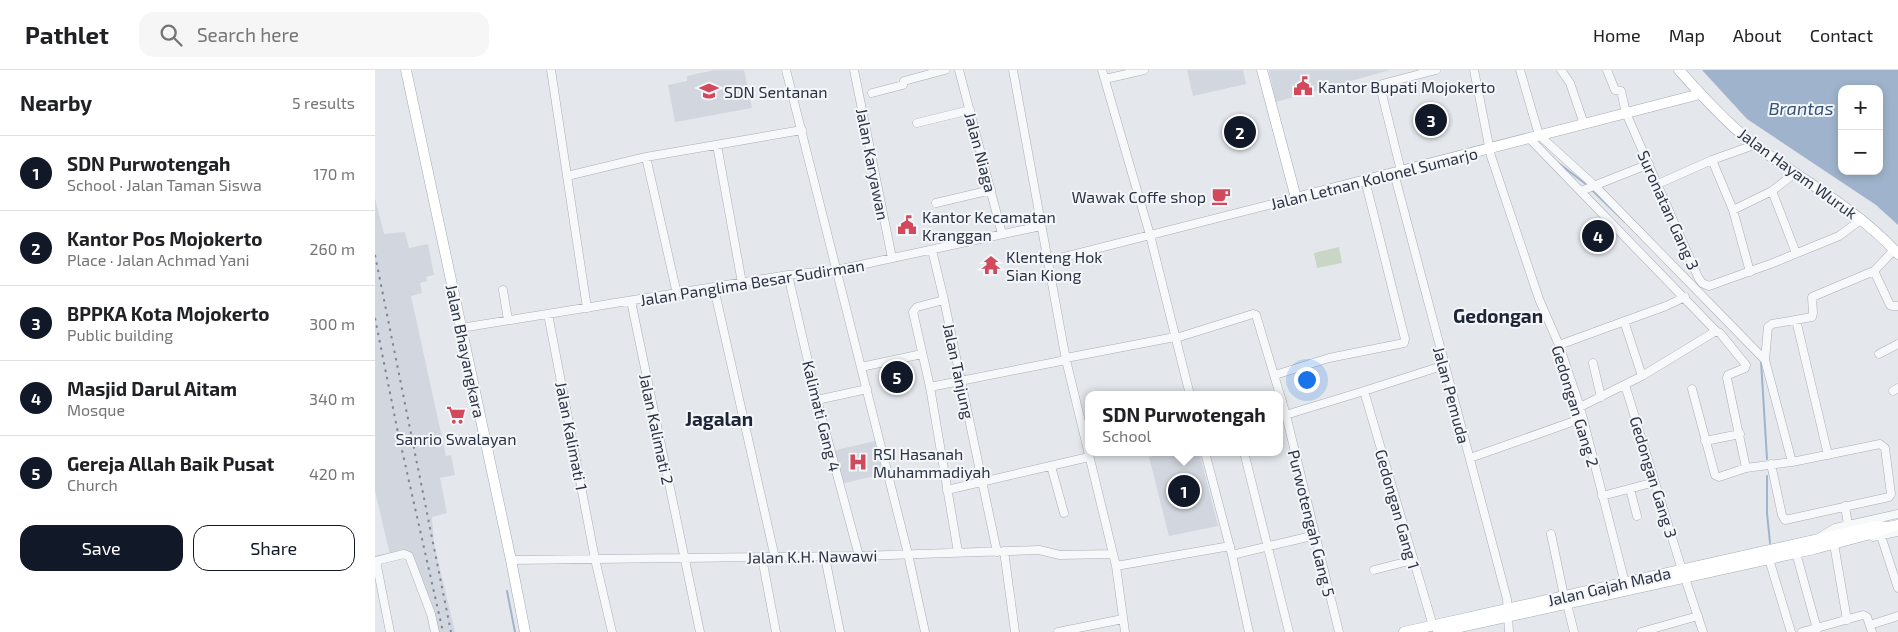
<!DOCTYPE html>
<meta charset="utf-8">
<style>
body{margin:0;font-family:"Exo 2",sans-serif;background:#f6f6f6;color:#202124}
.controls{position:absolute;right:15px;top:15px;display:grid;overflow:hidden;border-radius:10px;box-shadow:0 2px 8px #0003}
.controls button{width:45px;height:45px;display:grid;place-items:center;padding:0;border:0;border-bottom:1px solid #e0e0e0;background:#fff;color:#202124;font:25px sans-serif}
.you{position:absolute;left:931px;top:309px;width:18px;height:18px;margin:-12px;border:4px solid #fff;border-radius:50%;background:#1a73e8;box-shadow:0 0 0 8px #1a73e833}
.badge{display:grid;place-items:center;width:32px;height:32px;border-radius:50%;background:#111827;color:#fff;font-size:16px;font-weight:700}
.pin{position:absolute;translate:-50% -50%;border:2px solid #fff;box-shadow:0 1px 5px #0006}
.popup{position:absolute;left:710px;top:321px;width:198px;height:65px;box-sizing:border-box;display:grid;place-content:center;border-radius:10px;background:#fff;filter:drop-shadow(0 1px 4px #0005);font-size:16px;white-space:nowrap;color:#757577}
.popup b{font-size:19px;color:#202124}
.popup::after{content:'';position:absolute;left:50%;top:100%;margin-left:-10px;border:10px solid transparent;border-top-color:#fff}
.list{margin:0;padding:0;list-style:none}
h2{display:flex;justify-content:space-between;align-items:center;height:65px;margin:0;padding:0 20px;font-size:21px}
h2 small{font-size:16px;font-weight:400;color:#757577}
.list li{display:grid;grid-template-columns:32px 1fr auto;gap:15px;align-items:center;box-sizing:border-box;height:75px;padding:0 20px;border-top:1px solid #e0e0e0}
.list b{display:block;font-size:19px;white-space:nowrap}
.list p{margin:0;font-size:16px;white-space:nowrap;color:#757577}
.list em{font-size:16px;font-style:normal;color:#757577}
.actions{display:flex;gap:10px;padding:15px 20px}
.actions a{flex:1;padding:11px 0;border:1px solid #111827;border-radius:15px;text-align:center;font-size:18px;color:#111827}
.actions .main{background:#111827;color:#fff}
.icon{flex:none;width:28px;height:28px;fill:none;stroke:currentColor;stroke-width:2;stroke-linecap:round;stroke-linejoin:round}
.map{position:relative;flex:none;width:1523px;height:562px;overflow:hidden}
header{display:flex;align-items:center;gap:30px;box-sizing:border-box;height:70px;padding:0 25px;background:#fff;border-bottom:1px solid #e0e0e0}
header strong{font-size:24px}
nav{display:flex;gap:28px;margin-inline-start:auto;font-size:18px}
.search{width:350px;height:45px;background:#f6f6f6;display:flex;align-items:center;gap:12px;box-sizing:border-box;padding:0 18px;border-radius:15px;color:#757577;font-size:19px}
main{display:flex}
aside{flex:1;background:#fff}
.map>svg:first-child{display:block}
.built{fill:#d2d6de}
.green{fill:#c9d6c5}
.water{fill:#9fb4cc;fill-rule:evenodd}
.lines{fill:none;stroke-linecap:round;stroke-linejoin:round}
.stream{stroke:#9fb4cc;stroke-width:2}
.minor-casing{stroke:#a9aeb7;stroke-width:9}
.major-casing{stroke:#a3abb8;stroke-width:11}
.minor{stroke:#f7f8fa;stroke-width:8}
.major{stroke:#fff;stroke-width:10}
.rail{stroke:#7d8696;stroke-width:2;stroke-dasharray:2.5 5;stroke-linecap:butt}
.labels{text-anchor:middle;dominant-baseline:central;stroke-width:4;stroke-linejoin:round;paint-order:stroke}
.poi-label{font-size:16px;fill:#2b3445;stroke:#f4f6f9;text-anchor:start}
.street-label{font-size:16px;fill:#2b3445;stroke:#f4f6f9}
.water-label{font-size:18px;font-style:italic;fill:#34527a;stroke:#f4f6f9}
.quarter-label{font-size:19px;font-weight:bold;fill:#1d2536;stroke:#f4f6f9}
</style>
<header>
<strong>Pathlet</strong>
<div class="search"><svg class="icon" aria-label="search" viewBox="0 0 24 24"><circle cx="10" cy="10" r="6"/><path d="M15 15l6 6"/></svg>Search here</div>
<nav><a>Home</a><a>Map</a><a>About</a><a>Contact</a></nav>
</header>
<main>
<aside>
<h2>Nearby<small>5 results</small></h2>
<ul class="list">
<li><span class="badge">1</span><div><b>SDN Purwotengah</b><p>School · Jalan Taman Siswa</p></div><em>170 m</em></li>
<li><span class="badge">2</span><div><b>Kantor Pos Mojokerto</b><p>Place · Jalan Achmad Yani</p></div><em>260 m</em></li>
<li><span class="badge">3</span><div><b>BPPKA Kota Mojokerto</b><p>Public building</p></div><em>300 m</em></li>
<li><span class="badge">4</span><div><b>Masjid Darul Aitam</b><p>Mosque</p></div><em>340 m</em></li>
<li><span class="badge">5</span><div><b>Gereja Allah Baik Pusat</b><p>Church</p></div><em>420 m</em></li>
</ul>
<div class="actions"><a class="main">Save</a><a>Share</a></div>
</aside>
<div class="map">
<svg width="1523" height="562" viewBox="0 0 1523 562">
<rect width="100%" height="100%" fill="#e4e7ec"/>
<path class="built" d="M 339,0 L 369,0 L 377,38 L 300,52 L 293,15 L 312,11 L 312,6 Z
M 812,0 L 868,0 L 871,14 L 818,26 Z
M 894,0 L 1015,0 L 901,32 Z
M 0,128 L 9,164 L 30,162 L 34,178 L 53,174 L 59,205 L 51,207 L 52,211 L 45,213 L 47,223 L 36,226 L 71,386 L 76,385 L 80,405 L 65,408 L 72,443 L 57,447 L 59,473 L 80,562 L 62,562 L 36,487 L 15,485 L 0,421 Z
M 500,371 L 508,404 L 465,414 L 457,381 Z
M 794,382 L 824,382 L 843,456 L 794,466 L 774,387 Z"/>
<path class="green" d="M 964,177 L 967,193 L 942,198 L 939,183 Z"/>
<path class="water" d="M 1327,0 L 1523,0 L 1523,155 L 1501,135 L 1372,49 ZM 1467,19 L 1504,19 L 1504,101 L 1467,101 Z"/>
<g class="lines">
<path class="stream" d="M 1182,92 L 1212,115
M 1217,120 L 1250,152
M 1386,291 L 1392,389
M 1392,406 L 1392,443 L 1395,473
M 132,521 L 140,562"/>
<g class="minor-casing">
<path id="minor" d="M 176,0 L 212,238
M 411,0 L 533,484 L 550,562
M 479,0 L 517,188
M 584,0 L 627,164
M 638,0 L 691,290 L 741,496 L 750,562
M 727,0 L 775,165 L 815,325
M 1099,0 L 1116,86 L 1164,229 L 1184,275 L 1205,337 L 1250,513
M 1145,0 L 1164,65 L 1219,115 L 1390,290
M 1186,0 L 1195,13 L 1209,54
M 1232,0 L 1240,20 L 1246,21 L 1251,43 L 1323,207 L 1327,213 L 1334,216 L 1398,193 L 1464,166 L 1487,149
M 730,9 L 769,0
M 497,23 L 528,15 L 529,11 L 570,0
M 542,53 L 595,40
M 1154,68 L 1341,261 L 1345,263 L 1371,295 L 1370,298 L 1353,305 L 1352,308 L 1371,398
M 342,75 L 367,213
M 271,87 L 302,224
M 1337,90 L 1358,140 L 1375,202
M 1026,101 L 1005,16 L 1007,14 L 1061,0
M 1019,103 L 1132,529 L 1134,562
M 192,106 L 271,87 L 427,60
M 1283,114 L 1337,90 L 1379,75
M 1206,121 L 1274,94
M 1397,121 L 1421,183
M 561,133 L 616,120
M 1358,140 L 1397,121 L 1420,103
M 557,180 L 569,230 L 622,482
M 673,191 L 921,128
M 1499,201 L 1515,235 L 1517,236 L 1523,236
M 413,205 L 442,330 L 484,486
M 339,218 L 400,488
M 128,220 L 133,250
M 569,230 L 542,237 L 538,242 L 555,317 L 583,482
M 256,231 L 325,562
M 173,244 L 220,489 L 237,562
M 1421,250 L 1453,385
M 1249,251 L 1267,306
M 86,258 L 413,205 L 462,200 L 666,156
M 801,268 L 878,244 L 881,245 L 911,345 L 964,562
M 1184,275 L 1291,236 L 1310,227
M 1504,284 L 1523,274
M 691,288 L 800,267
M 1218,293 L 1226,327
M 486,297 L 547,284
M 900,305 L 954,288 L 1029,273 L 1030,269 L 990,110
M 1250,315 L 1307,500
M 555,317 L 691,290
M 1317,319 L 1340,405 L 1344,407 L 1371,398 L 1417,392 L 1505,374 L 1510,378 L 1516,424 L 1514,427 L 1410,450 L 1407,445 L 1396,394
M 989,321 L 1058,556
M 1518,321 L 1523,318
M 442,330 L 492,319
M 1205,337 L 1267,306 L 1341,261
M 904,347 L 989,321 L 1070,295
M 1330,371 L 1365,364
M 830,382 L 857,485 L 874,562
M 869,382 L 914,562
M 1095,388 L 1208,348
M 1417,392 L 1390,290 L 1393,257 L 1397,254 L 1437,247 L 1438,243 L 1437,227 L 1499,201 L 1519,180
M 676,396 L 689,443
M 1255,419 L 1262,446
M 572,420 L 714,387
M 1227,426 L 1280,412
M 1470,436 L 1473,455
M 1176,464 L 1189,526
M 1506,466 L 1523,518
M 1445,467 L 1460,458 L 1523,444
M 1498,467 L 1523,462
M 1459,474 L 1472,550
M 629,481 L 640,562
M 1421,483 L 1442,559
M 857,485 L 941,465
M 450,487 L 465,562
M 387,488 L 401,562
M 1394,489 L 1416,562
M 136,490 L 484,486 L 664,480 L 685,485 L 738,484
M 0,491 L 29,484 L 34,486 L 56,544 L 60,562
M 1,491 L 15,562
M 741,496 L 855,476
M 999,500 L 1038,490
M 1310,508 L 1328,562
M 1192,534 L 1199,562
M 1495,555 L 1523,546
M 683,562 L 748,549
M 1266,562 L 1323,546
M 1427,562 L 1488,545 L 1492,547 L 1497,562"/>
</g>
<g class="major-casing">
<path id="major" d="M 31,0 L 136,490 L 150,562
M 887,0 L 921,128 L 1325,24
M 1304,0 C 1326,25 1353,55 1380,75 C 1429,112 1481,138 1523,184
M 1029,562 L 1502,456 L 1514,457
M 1063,562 L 1439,479 L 1503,462 L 1514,457 L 1523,455"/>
</g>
<use href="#minor" class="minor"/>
<use href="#major" class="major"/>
<path class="rail" d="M 0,185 L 76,562
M 0,248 L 22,358 L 68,562"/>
</g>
<defs>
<g id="civic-bare" transform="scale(1.5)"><path d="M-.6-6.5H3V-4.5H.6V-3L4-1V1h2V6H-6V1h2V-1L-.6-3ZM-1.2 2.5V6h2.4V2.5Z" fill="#d1495b" stroke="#f4f6f9" stroke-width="2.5" paint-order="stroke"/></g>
<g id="school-bare" transform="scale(1.5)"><path d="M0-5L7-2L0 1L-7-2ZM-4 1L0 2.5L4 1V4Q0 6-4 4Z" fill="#d1495b" stroke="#f4f6f9" stroke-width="2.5" paint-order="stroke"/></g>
<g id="cafe-bare" transform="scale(1.5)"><path d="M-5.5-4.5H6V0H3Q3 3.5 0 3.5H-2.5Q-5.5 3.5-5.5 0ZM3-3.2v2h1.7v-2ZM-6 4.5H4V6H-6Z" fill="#d1495b" stroke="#f4f6f9" stroke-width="2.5" paint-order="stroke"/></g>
<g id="temple-bare" transform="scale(1.5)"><path d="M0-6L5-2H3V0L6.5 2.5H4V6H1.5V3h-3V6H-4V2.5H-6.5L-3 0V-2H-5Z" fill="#d1495b" stroke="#f4f6f9" stroke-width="2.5" paint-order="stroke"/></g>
<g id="supermarket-bare" transform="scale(1.5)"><path d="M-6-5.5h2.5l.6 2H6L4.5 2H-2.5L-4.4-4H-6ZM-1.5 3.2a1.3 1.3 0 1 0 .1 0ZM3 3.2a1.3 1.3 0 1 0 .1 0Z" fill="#d1495b" stroke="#f4f6f9" stroke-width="2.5" paint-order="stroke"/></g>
<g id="hospital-bare" transform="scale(1.5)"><path d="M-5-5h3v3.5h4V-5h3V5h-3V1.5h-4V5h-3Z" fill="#d1495b" stroke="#f4f6f9" stroke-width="2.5" paint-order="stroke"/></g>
</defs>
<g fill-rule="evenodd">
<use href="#civic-bare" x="928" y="16"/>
<use href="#school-bare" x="334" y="21"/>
<use href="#cafe-bare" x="846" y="126"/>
<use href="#civic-bare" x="532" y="155"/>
<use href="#temple-bare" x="616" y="195"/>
<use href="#supermarket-bare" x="81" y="345"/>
<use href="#hospital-bare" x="483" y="392"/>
</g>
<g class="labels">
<g class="poi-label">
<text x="943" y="16">Kantor Bupati Mojokerto</text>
<text x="349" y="21">SDN Sentanan</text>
<text x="831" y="126" text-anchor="end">Wawak Coffe shop</text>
<text x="547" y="146">Kantor Kecamatan<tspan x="547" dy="18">Kranggan</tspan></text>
<text x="631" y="186">Klenteng Hok<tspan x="631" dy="18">Sian Kiong</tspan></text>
<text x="81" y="368" text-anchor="middle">Sanrio Swalayan</text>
<text x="498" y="383">RSI Hasanah<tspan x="498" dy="18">Muhammadiyah</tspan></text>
</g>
<g class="street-label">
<text transform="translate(606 82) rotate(75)">Jalan Niaga</text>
<text transform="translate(498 94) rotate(79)">Jalan Karyawan</text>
<text transform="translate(1423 103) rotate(36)">Jalan Hayam Wuruk</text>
<text transform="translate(999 108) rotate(-14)">Jalan Letnan Kolonel Sumarjo</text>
<text transform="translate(1294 140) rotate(66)">Suronatan Gang 3</text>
<text transform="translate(377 212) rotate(-9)">Jalan Panglima Besar Sudirman</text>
<text transform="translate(91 281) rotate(78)">Jalan Bhayangkara</text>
<text transform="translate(584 301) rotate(78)">Jalan Tanjung</text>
<text transform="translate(1077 325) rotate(75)">Jalan Pemuda</text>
<text transform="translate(1201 336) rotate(73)">Gedongan Gang 2</text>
<text transform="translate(447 346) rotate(76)">Kalimati Gang 4</text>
<text transform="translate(282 359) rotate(78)">Jalan Kalimati 2</text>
<text transform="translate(197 366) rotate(79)">Jalan Kalimati 1</text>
<text transform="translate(1279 407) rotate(73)">Gedongan Gang 3</text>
<text transform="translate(1023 439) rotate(74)">Gedongan Gang 1</text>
<text transform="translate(937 453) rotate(76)">Purwotengah Gang 5</text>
<text transform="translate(437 486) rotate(-1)">Jalan K.H. Nawawi</text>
<text transform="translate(1234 516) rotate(-13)">Jalan Gajah Mada</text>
</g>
<g class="water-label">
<text x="1426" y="38">Brantas</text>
</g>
<g class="quarter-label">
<text x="1123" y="245">Gedongan</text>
<text x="344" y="348">Jagalan</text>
</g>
</g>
</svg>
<div class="controls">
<button>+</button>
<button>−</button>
</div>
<div class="you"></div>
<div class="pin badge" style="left:809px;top:421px">1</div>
<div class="popup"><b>SDN Purwotengah</b>School</div>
<div class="pin badge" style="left:865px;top:62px">2</div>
<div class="pin badge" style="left:1056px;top:50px">3</div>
<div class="pin badge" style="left:1223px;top:166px">4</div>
<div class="pin badge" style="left:522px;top:307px">5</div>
</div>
</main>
